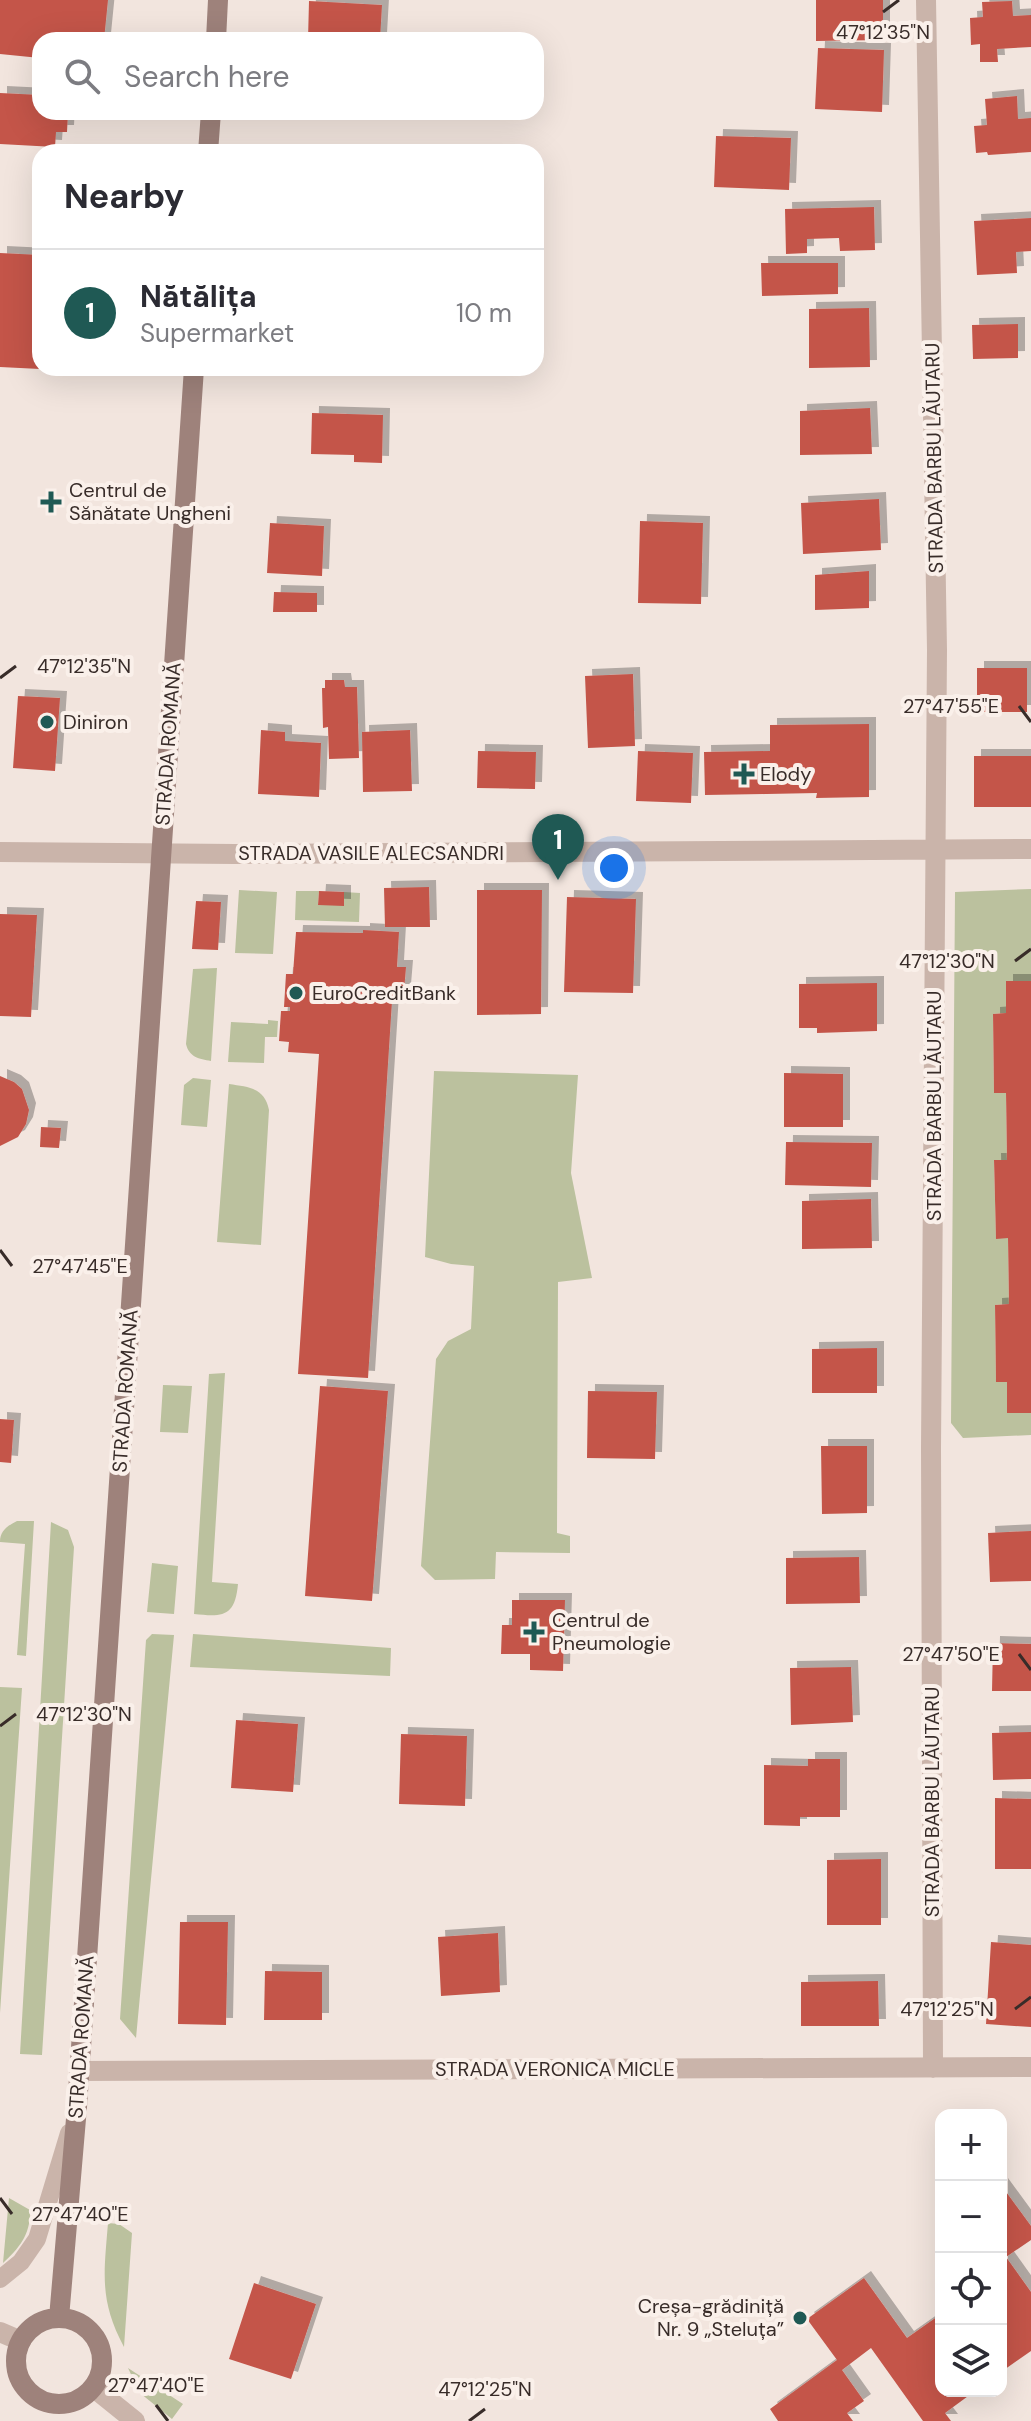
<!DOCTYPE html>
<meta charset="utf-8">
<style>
body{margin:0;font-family:"DM Sans",sans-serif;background:#f7f7f7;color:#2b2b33}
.controls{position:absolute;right:24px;bottom:24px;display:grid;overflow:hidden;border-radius:16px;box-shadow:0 8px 32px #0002}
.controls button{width:72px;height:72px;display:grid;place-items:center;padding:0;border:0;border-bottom:2px solid #e1e1e2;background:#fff;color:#2b2b33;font:40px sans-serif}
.you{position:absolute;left:614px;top:868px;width:28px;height:28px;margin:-20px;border:6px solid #fff;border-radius:50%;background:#1a73e8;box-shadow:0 0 0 12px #1a73e833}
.badge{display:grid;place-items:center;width:52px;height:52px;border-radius:50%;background:#1f5954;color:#fff;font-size:26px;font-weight:700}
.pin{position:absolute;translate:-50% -66px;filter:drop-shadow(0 2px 4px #0008)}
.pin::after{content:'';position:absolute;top:42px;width:28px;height:24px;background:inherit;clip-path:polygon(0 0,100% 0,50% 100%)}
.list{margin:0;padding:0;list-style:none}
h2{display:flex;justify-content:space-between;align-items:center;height:104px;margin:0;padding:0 32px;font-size:34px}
h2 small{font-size:26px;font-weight:400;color:#7c7c81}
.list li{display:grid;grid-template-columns:52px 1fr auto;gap:24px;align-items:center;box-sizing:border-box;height:128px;padding:0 32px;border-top:2px solid #e1e1e2}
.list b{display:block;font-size:30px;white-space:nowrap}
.list p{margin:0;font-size:26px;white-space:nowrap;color:#7c7c81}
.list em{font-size:26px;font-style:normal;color:#7c7c81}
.icon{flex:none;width:44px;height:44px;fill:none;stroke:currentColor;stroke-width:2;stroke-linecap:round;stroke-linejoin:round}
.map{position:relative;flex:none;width:1031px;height:2421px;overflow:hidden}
.search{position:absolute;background:#fff;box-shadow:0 8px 32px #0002;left:32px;top:32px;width:512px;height:88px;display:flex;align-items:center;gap:20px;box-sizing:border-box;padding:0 28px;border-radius:24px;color:#7c7c81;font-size:30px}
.panel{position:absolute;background:#fff;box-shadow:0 8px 32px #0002;left:32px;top:144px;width:512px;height:232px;border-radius:24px}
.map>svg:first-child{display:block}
.green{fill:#bbc19e}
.building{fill:#c4554a;filter:url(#shadow)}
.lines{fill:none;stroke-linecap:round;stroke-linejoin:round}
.lane{stroke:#cab4aa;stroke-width:18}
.street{stroke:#cab4aa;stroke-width:20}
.secondary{stroke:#9e827b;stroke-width:20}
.ticks{fill:none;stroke:#382c29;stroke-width:3}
.poi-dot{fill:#1f5954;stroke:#faf0ea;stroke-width:3}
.labels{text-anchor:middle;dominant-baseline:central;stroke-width:8;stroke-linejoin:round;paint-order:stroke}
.street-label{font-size:20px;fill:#382c29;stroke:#faf0ea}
.poi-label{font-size:20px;fill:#382c29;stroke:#faf0ea;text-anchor:start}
.ticks-label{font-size:20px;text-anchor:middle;fill:#382c29;stroke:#faf0ea;stroke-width:8;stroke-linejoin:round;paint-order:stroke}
</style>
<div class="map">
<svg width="1031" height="2421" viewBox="0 0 1031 2421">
<defs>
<filter id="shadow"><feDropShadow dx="7" dy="-7" stdDeviation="0" flood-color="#0004"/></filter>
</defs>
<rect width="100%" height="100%" fill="#f2e5de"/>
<path class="green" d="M 1031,889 L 1031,981 L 1006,981 L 1006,1013 L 993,1014 L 994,1093 L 1006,1093 L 1007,1160 L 994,1161 L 996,1238 L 1008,1238 L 1009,1304 L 995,1305 L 996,1382 L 1007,1382 L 1008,1413 L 1031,1413 L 1031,1435 L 963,1438 L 951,1423 L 955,892 Z
M 239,890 L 277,892 L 273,954 L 235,953 Z
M 296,891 L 319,891 L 318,905 L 344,905 L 344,892 L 360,893 L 359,922 L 295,920 Z
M 217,968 L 211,1061 C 199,1059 189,1057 186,1044 L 193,969 Z
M 268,1020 L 278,1021 L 277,1037 L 265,1037 L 264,1063 L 228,1062 L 231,1022 L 268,1024 Z
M 434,1071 L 578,1075 L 571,1173 L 592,1278 L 558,1282 L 557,1533 L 570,1536 L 570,1553 L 496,1552 L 495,1579 L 435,1580 L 421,1566 L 436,1359 L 448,1341 L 471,1329 L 474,1266 L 451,1264 L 425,1257 Z
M 193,1078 L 211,1080 L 207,1127 L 181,1125 L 184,1085 Z
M 229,1084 C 249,1087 265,1088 269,1110 L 261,1245 L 217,1242 Z
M 225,1373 L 212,1582 L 238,1584 C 235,1617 223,1617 194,1614 L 209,1374 Z
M 163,1385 L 192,1386 L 188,1433 L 160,1432 Z
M 17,1521 L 34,1521 L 26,1656 L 17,1655 L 25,1544 L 0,1542 C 0,1531 7,1526 17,1521 Z
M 51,1522 L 68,1530 L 74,1547 L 42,2055 L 20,2054 Z
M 152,1563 L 178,1566 L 174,1614 L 147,1612 Z
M 152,1634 L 174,1635 L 136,2038 L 120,2019 L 146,1640 Z
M 193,1634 L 391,1648 L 390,1676 L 190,1667 Z
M 0,1687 L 22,1688 L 0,2013 Z
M 9,2198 L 30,2210 C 31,2233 20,2248 3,2263 Z
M 108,2223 L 119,2224 L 132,2233 L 124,2347 C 99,2300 104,2274 108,2223 Z
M 128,2368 L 183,2404 L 172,2419 L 140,2393 Z"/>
<path class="building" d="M 0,0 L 108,0 L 104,40 L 40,40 L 40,58 L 0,54 Z
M 816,0 L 883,0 L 883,40 L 816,41 Z
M 309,1 L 382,5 L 380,40 L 308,40 Z
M 1012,1 L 1013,16 L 1031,15 L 1031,47 L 997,49 L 998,62 L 980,62 L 980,44 L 971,45 L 970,18 L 983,17 L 982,2 Z
M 818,48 L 884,50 L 882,112 L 815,109 Z
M 0,93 L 40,95 L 40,112 L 68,112 L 67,132 L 56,132 L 55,147 L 0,144 Z
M 1017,96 L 1018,119 L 1031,118 L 1031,152 L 988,155 L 987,152 L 976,153 L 974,126 L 987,125 L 985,99 Z
M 716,136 L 791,138 L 789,190 L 714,187 Z
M 874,207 L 875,250 L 840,251 L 839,238 L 807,239 L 807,253 L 786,254 L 785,209 Z
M 1031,218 L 1031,251 L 1016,252 L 1017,273 L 977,275 L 974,221 Z
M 0,253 L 40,255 L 40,369 L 0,367 Z
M 761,263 L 838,263 L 838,294 L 762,296 Z
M 869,308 L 870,367 L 809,368 L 809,309 Z
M 1018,324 L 1018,358 L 973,359 L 972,325 Z
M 326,368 L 365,368 L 364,372 L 326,370 Z
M 870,408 L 872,454 L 800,455 L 800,411 Z
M 312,413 L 383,415 L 382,463 L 354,462 L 354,455 L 311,454 Z
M 879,499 L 881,550 L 803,554 L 801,503 Z
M 640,521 L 703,523 L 701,604 L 638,603 Z
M 270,523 L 324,526 L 322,576 L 267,573 Z
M 869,571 L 869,608 L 815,610 L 815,575 Z
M 274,592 L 317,593 L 317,612 L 273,612 Z
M 977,668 L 1027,668 L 1027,712 L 977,712 Z
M 633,674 L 635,746 L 588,748 L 585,676 Z
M 325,680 L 344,680 L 345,687 L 357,687 L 359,758 L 329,759 L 328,727 L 323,728 L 322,688 L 325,688 Z
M 18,696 L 60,698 L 55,771 L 13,768 Z
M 869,724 L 869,797 L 816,798 L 817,793 L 705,795 L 704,752 L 770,751 L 770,725 Z
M 261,730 L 285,732 L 285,741 L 321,743 L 319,797 L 258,794 Z
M 410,730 L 412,791 L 363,792 L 362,732 Z
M 478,751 L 536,752 L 535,789 L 477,788 Z
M 638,751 L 693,753 L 691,803 L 636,801 Z
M 974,756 L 1031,756 L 1031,807 L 974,807 Z
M 429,887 L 430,927 L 385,927 L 384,888 Z
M 477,890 L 542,890 L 541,1014 L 477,1015 Z
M 319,891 L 344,892 L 344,906 L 318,905 Z
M 567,897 L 636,899 L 633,993 L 564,992 Z
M 196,901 L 221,902 L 218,950 L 192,949 Z
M 0,914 L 37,915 L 31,1017 L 0,1016 Z
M 363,930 L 399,932 L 397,967 L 406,967 L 403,1003 L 392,1001 L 368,1378 L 298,1374 L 319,1054 L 288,1052 L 289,1042 L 279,1041 L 281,1011 L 290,1011 L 290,1007 L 284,1007 L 286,974 L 293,974 L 296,932 L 363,933 Z
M 1006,981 L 1031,981 L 1031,1413 L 1007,1413 L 1007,1382 L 996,1382 L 995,1305 L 1009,1304 L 1008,1238 L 996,1239 L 994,1160 L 1007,1160 L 1006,1093 L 994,1093 L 993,1014 L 1006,1013 Z
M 877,983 L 877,1031 L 817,1033 L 817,1028 L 799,1028 L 799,984 Z
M 784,1073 L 843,1074 L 843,1127 L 784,1127 Z
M 0,1076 L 14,1082 L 22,1089 L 29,1110 L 26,1124 L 18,1137 L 0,1146 Z
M 41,1127 L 61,1128 L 59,1148 L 40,1147 Z
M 786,1142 L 872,1143 L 871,1187 L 785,1185 Z
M 871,1199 L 872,1248 L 802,1249 L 802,1201 Z
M 877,1348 L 877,1393 L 812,1393 L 812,1349 Z
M 320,1386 L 388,1391 L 372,1601 L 305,1596 Z
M 588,1391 L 657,1392 L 655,1459 L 587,1458 Z
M 0,1419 L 14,1420 L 11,1463 L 0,1462 Z
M 821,1446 L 867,1446 L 867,1513 L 822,1514 Z
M 1031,1531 L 1031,1581 L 990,1582 L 988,1533 Z
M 859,1557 L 860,1603 L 786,1604 L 786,1558 Z
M 512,1600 L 565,1600 L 563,1671 L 530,1670 L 530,1654 L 501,1654 L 502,1625 L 512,1625 Z
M 993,1643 L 1031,1644 L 1031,1691 L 992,1691 Z
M 851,1667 L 853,1722 L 791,1725 L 790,1668 Z
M 236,1720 L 298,1724 L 293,1792 L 231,1788 Z
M 1031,1732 L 1031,1779 L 993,1780 L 992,1733 Z
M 401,1734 L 467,1736 L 465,1806 L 399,1804 Z
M 808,1759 L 840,1759 L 840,1817 L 800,1817 L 800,1826 L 764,1825 L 764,1765 L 808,1766 Z
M 995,1798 L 1031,1799 L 1031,1869 L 995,1869 Z
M 881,1859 L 881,1925 L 827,1925 L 827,1860 Z
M 180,1922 L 228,1922 L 226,2025 L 178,2024 Z
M 498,1933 L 500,1992 L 441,1996 L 438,1937 Z
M 991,1942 L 1031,1945 L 1031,2027 L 986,2024 Z
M 265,1971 L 322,1972 L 322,2020 L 264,2020 Z
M 878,1981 L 879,2026 L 801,2026 L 801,1982 Z
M 1001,2185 L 1031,2226 L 1031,2240 L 1006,2257 L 1031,2292 L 1031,2351 L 1001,2372 Z
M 864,2278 L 907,2338 L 941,2314 L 941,2391 L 975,2391 L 945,2413 L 951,2421 L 923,2421 L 871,2348 L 842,2370 L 864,2401 L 847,2413 L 853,2421 L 778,2421 L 770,2409 L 837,2360 L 807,2319 Z
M 254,2283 L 316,2304 L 291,2379 L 229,2359 Z"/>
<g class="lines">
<path class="lane" d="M 0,2279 L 21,2262 L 37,2239 L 69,2133"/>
<path class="street" d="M 926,0 L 937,650 L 931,1448 L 933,2068
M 0,852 L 235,854 L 1031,849
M 79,2071 L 1031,2067
M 0,2332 L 21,2341
M 94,2388 L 135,2421"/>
<path class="secondary" d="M 216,40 L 218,0
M 208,152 L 211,112
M 59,2318 L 77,2107 L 194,368
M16 2361a43 43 0 1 1 86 0a43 43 0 1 1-86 0Z"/>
</g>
<path class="ticks" d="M 883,12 L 899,0M 0,678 L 16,666M 1019,706 L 1031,722M 1015,961 L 1031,949M 0,1250 L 12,1266M 1019,1654 L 1031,1670M 0,1726 L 16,1714M 1015,2009 L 1031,1997M 0,2198 L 12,2214M 156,2405 L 168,2421M 469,2421 L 485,2409"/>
<g class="poi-dot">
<path d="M47 490h8v8h8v8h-8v8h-8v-8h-8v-8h8z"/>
<circle cx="47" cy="722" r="8"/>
<path d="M740 762h8v8h8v8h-8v8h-8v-8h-8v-8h8z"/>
<circle cx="296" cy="993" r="8"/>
<path d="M530 1620h8v8h8v8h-8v8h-8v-8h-8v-8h8z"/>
<circle cx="800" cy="2318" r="8"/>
</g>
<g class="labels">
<g class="street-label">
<text transform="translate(934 458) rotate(-91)">STRADA BARBU LĂUTARU</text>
<text transform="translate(168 744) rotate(-86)">STRADA ROMANĂ</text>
<text x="371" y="853">STRADA VASILE ALECSANDRI</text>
<text transform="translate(934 1106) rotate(-90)">STRADA BARBU LĂUTARU</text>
<text transform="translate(125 1391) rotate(-86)">STRADA ROMANĂ</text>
<text transform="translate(932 1802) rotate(-90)">STRADA BARBU LĂUTARU</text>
<text transform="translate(81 2037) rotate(-86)">STRADA ROMANĂ</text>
<text x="555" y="2069">STRADA VERONICA MICLE</text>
</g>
<g class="poi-label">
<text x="69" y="490">Centrul de<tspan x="69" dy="23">Sănătate Ungheni</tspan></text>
<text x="63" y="722">Diniron</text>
<text x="760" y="774">Elody</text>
<text x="312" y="993">EuroCreditBank</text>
<text x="552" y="1620">Centrul de<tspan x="552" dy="23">Pneumologie</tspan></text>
<text x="784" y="2306" text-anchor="end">Creșa-grădiniță<tspan x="784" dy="23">Nr. 9 „Steluța”</tspan></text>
</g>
</g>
<g class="ticks-label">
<text x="883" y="39">47°12'35"N</text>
<text x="84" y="673">47°12'35"N</text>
<text x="951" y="713">27°47'55"E</text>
<text x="947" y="968">47°12'30"N</text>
<text x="80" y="1273">27°47'45"E</text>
<text x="951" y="1661">27°47'50"E</text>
<text x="84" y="1721">47°12'30"N</text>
<text x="947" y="2016">47°12'25"N</text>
<text x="80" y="2221">27°47'40"E</text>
<text x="156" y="2392">27°47'40"E</text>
<text x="485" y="2396">47°12'25"N</text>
</g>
</svg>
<div class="controls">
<button>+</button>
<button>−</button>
<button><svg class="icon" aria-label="locate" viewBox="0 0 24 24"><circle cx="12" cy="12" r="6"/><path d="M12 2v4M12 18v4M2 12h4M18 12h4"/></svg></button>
<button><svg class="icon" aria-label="layers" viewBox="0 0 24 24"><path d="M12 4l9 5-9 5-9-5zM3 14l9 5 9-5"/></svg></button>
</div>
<div class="you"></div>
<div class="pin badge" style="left:558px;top:880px">1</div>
<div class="search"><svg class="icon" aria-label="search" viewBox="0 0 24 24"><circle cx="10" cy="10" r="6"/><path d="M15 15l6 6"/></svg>Search here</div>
<section class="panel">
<h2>Nearby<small></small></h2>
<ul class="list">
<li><span class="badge">1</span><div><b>Nătălița</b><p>Supermarket</p></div><em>10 m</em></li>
</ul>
</section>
</div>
